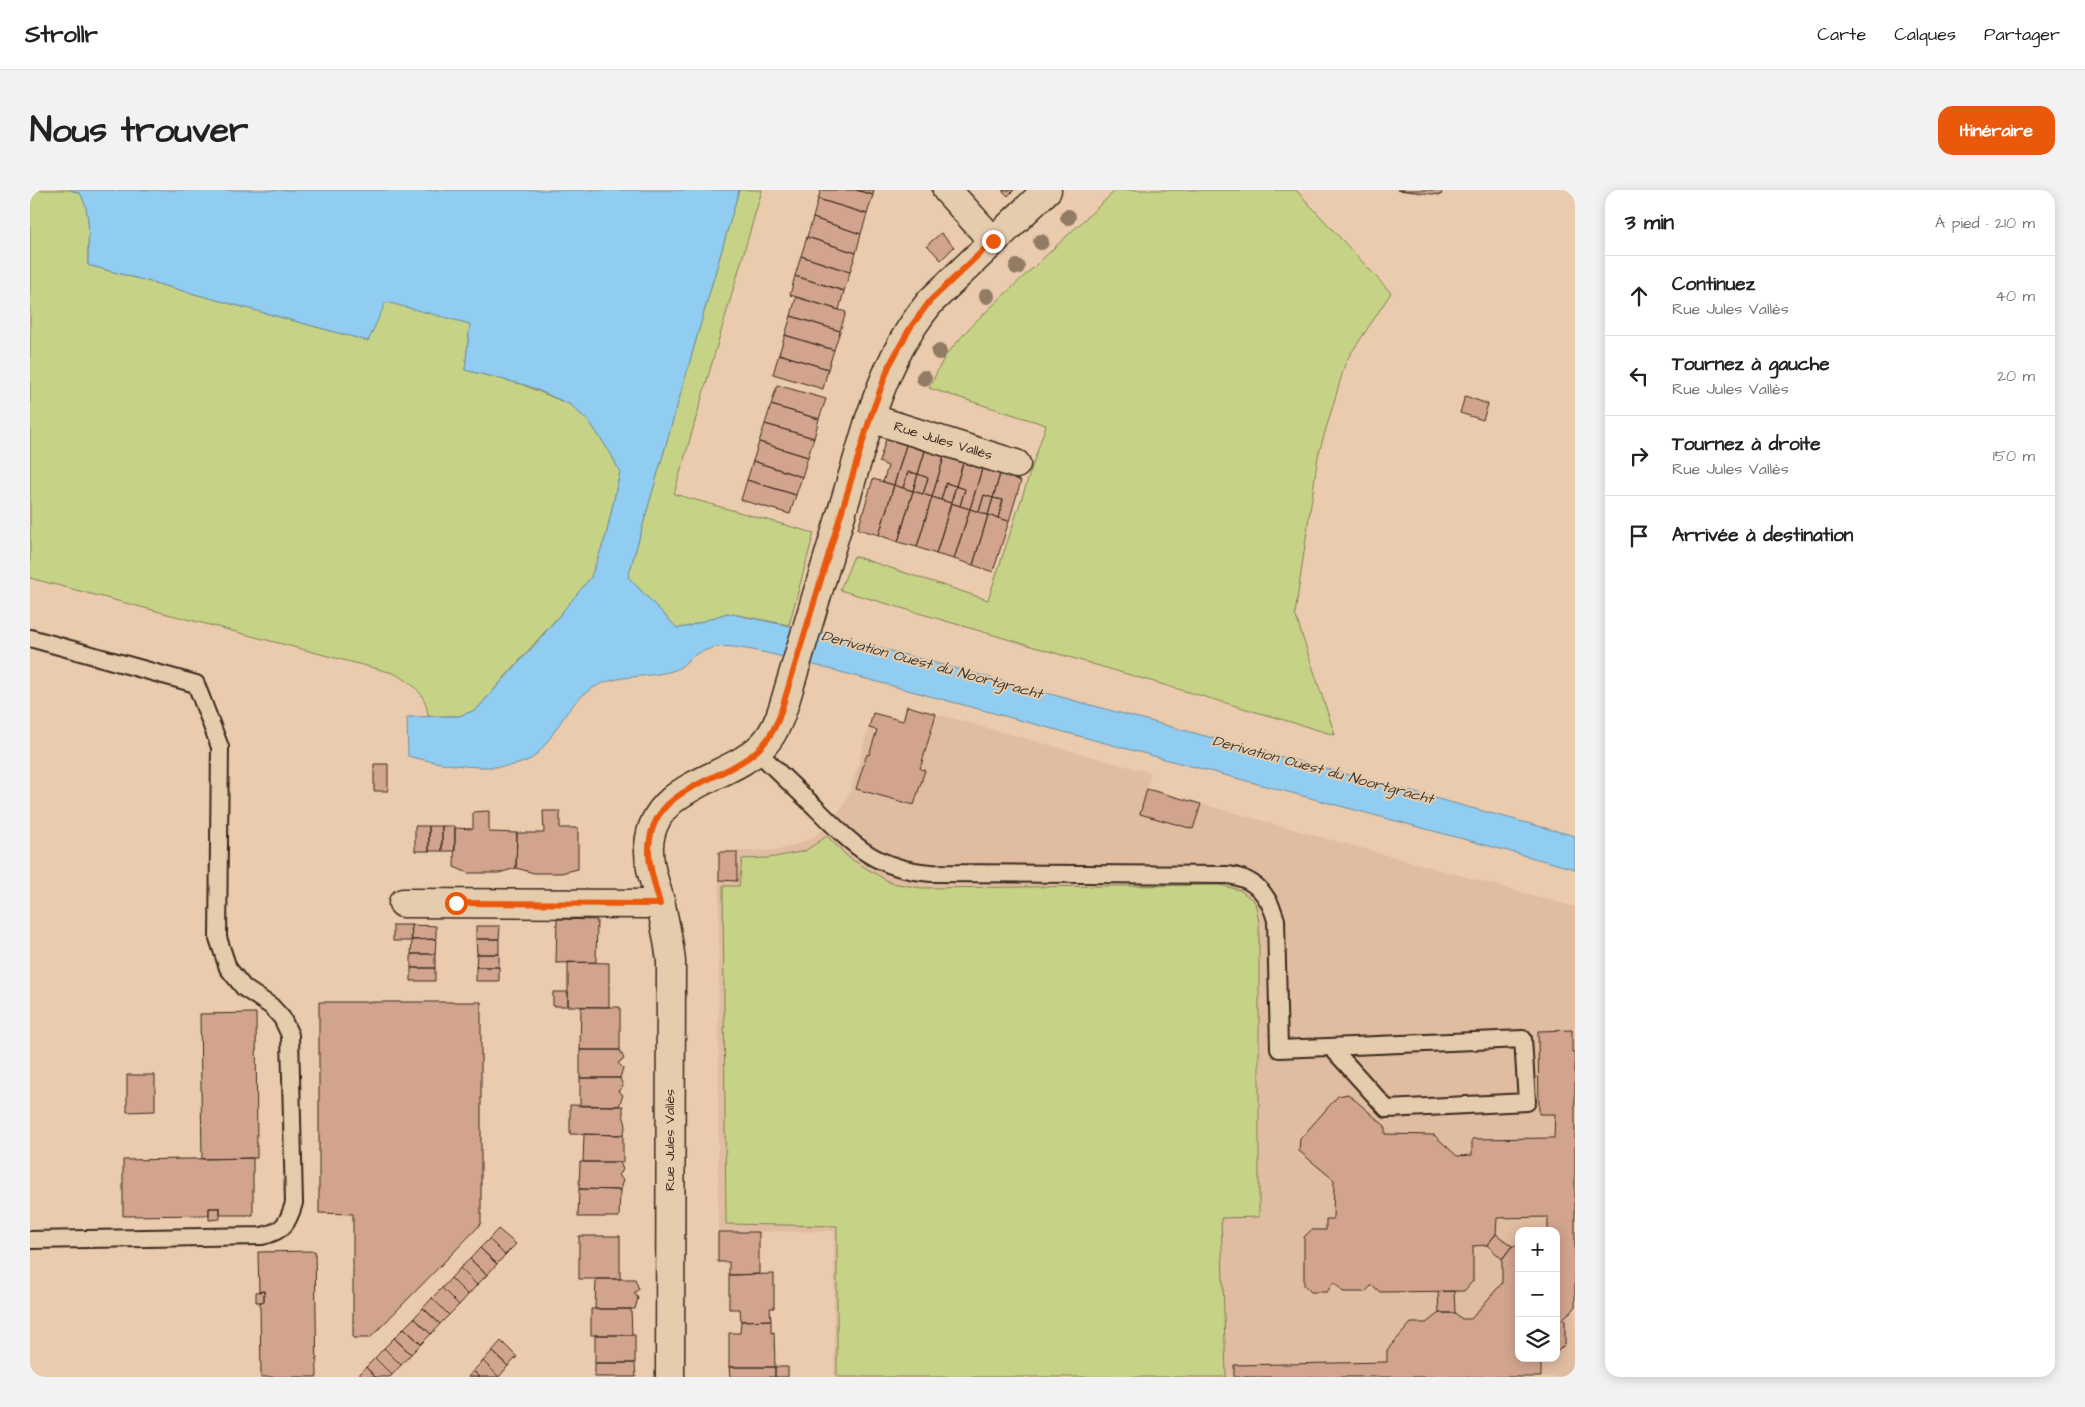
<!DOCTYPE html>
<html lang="fr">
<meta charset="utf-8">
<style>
body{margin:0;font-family:"Architects Daughter",sans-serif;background:#f2f2f2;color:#222}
.controls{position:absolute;right:15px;bottom:15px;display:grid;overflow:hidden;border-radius:10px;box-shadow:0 2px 12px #0003}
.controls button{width:45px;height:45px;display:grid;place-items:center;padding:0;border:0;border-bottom:1px solid #e0e0e0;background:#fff;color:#222;font:25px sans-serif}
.stop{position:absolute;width:15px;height:15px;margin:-11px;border:4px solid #ea580c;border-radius:50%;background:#fff}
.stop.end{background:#ea580c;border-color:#fff;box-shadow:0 1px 5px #0008}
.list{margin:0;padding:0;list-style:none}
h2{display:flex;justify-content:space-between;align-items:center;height:65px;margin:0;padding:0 20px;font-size:21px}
h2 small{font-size:16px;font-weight:400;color:#767676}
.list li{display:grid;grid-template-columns:32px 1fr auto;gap:15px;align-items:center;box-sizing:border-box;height:80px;padding:0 20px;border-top:1px solid #e0e0e0}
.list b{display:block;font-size:19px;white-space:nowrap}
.list p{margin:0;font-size:16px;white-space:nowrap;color:#767676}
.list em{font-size:16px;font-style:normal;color:#767676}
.icon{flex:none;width:28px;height:28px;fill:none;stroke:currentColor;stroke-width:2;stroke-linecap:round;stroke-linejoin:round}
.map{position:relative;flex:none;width:1545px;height:1187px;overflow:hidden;border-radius:15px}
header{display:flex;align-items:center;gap:30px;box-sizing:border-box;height:70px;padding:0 25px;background:#fff;border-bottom:1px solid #e0e0e0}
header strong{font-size:24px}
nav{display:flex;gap:28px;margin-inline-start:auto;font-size:18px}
.intro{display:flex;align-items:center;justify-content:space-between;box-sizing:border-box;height:120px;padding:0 30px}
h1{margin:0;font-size:35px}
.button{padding:12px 22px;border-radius:15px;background:#ea580c;color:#fff;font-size:18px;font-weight:700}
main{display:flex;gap:30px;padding:0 30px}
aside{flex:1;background:#fff;border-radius:15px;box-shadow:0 2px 12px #0003}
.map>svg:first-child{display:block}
.built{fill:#e0bca1;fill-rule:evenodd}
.green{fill:#c6d387;stroke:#807e52}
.water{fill:#91cdf1;stroke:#6f8c9d}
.building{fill:#d2a48e;stroke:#3b2a1e}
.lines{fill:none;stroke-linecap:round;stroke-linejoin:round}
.service-casing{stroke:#3b2a1e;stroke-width:20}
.minor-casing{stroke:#3b2a1e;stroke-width:31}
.service{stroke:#e5ccad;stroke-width:16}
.minor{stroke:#e5ccad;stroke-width:28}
.tree{fill:#917c64}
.route{stroke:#ea580c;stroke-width:6}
.labels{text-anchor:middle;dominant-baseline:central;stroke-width:4;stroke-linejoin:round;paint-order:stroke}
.street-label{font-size:14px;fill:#3b2a1e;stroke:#e5ccad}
.water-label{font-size:15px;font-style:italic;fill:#443a33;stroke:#e5ccad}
</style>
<header>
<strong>Strollr</strong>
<nav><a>Carte</a><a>Calques</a><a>Partager</a></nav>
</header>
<div class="intro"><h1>Nous trouver</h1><a class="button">Itinéraire</a></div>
<main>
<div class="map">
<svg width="1545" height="1187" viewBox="0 0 1545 1187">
<rect width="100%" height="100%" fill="#eacbad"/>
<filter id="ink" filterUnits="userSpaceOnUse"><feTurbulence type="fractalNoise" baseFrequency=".02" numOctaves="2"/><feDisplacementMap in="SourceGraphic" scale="10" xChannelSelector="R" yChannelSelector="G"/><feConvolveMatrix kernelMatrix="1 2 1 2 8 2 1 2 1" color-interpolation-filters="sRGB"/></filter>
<g filter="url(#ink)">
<path class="built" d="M 877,516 L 1121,583 L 1117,599 L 1545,717 L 1545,1187 L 804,1187 L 804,1041 L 688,1042 L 689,662 L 749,660 L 781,649 L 793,639 L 812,618 L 821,599 L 843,523 L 872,531 ZM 1489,1041 L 1526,1041 L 1526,1168 L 1489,1168 Z"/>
<path class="green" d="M 0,0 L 40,0 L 50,3 C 63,25 57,51 58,75 L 338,151 L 355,111 L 440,134 L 435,180 L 491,194 L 541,215 L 561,234 L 581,264 L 590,282 L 576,346 L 561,387 L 549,403 L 446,520 L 429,526 L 398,526 C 396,503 383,493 363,483 L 0,388 Z
M 709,0 L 732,0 L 644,304 L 784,343 L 759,435 L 697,423 L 656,437 L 647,438 L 598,387 Z
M 1086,0 L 1266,0 L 1361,103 L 1316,171 L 1288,266 L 1265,424 L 1305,545 L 810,400 L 824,366 L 958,410 L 1016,235 L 899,198 L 915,166 L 942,135 Z
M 797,646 L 819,668 L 861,693 L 892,698 L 1189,695 L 1210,700 L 1225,712 L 1229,732 L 1229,1027 L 1191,1028 L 1196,1187 L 807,1187 L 807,1036 L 696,1034 L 693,696 L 709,696 L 712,669 L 739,668 L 775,661 Z"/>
<path class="water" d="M 40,0 L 709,0 L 598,387 L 647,438 L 656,437 L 697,423 L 798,444 L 1545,646 L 1545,679 L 788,476 C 767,471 706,453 688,457 C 681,458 673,461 667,464 C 658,468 652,479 642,481 C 614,489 584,483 558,501 C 535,517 526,545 506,565 C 484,587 406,574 378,566 L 377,527 L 429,526 L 446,520 L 510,449 L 561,387 L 576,346 L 590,282 L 581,264 L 561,234 L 541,215 L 499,196 L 435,180 L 440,134 L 356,112 L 338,151 L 58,75 C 58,51 62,24 50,3 Z"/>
<path class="building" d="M 791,0 L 826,0 L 843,5 L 837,24 L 788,9 Z
M 826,0 L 844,0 L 843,5 Z
M 972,0 L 984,0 L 978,6 Z
M 1367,0 L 1412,0 L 1411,5 Z
M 788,9 L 837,24 L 831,44 L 783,28 Z
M 783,28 L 831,44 L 826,63 L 777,47 Z
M 911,43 L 924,57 L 911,70 L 897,55 Z
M 777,47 L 826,63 L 820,82 L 771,66 Z
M 771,66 L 820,82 L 814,101 L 765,86 Z
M 765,86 L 814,101 L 809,120 L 760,105 Z
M 766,107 L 816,122 L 810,141 L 761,126 Z
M 761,126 L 810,141 L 804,160 L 755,145 Z
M 755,145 L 804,160 L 798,179 L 749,164 Z
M 749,164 L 798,179 L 793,199 L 743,184 Z
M 747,195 L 796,209 L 789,229 L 741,215 Z
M 1435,206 L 1458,214 L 1453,230 L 1430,223 Z
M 741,215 L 789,229 L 784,248 L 735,234 Z
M 735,234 L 784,248 L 778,267 L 729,252 Z
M 856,249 L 876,255 L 864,295 L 853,292 L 858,276 L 849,272 Z
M 729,252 L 778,267 L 772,287 L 723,271 Z
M 876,255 L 895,261 L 888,284 L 878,282 L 873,298 L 864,295 Z
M 895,261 L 914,267 L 902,307 L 893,304 L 898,288 L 888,284 Z
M 914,267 L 933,273 L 926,296 L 916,293 L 911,310 L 902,307 Z
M 723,271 L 772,287 L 766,305 L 717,290 Z
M 933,273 L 952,279 L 940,319 L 930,316 L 935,299 L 926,296 Z
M 952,279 L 970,284 L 963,308 L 954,305 L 949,322 L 940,319 Z
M 878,282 L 888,284 L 883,301 L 873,298 Z
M 888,284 L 898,288 L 893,304 L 883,301 Z
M 970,284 L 991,291 L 979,331 L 968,328 L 973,310 L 963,308 Z
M 843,289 L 864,295 L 849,345 L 828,339 Z
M 717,290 L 766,305 L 760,324 L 711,310 Z
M 916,293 L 926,296 L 921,313 L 911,310 Z
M 864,295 L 883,301 L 868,352 L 849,345 Z
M 926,296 L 935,299 L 930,316 L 921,313 Z
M 883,301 L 902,307 L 887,357 L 868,352 Z
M 954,305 L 963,308 L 958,325 L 949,322 Z
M 902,307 L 921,313 L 906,364 L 887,357 Z
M 963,308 L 973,310 L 968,328 L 958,325 Z
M 921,313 L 940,319 L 924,369 L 906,364 Z
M 940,319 L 958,325 L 943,375 L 924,369 Z
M 958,325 L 979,331 L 963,382 L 943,375 Z
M 877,516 L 906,524 L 890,579 L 895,580 L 884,615 L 826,599 L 837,564 L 839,565 L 847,540 L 839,538 L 843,523 L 873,531 Z
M 344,574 L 358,574 L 358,601 L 344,601 Z
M 1117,599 L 1171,614 L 1163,639 L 1110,624 Z
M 459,621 L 459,642 L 487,643 L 486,678 L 469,683 L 438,683 L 424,677 L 425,638 L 443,639 L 443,622 Z
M 513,621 L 530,621 L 530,638 L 548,638 L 548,679 L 531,683 L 504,683 L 486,678 L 487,643 L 514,643 Z
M 385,636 L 399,636 L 399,661 L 385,661 Z
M 399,636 L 412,636 L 412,661 L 399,661 Z
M 412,636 L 425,636 L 425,661 L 412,661 Z
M 689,662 L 707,662 L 707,691 L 689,690 Z
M 527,729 L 567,730 L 566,772 L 526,773 Z
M 363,735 L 382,735 L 381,751 L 363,751 Z
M 381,735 L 406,736 L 406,749 L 382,750 Z
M 446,736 L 470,736 L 469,749 L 446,749 Z
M 406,749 L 405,764 L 381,764 L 382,750 Z
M 446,749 L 469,749 L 469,764 L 447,764 Z
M 381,764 L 405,764 L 405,778 L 381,778 Z
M 447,764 L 469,764 L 469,777 L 446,777 Z
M 538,772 L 579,773 L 579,817 L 538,816 Z
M 446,777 L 469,777 L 469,791 L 446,791 Z
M 381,778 L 405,778 L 405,791 L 381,791 Z
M 523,802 L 538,802 L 538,816 L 523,816 Z
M 289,812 L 451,812 L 451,1034 L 340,1148 L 323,1148 L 323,1024 L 289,1023 Z
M 551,817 L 590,817 L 590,860 L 550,860 Z
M 226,823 L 227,968 L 172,969 L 170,824 Z
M 1542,840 L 1542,862 L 1545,862 L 1545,1118 L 1532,1129 L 1535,1131 L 1535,1154 L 1526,1163 L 1526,1041 L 1518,1041 L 1518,1027 L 1467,1028 L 1466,1044 L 1457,1055 L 1443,1056 L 1443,1091 L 1434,1101 L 1350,1102 L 1342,1095 L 1335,1102 L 1313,1102 L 1304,1092 L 1297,1102 L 1281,1102 L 1274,1095 L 1274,1047 L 1281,1040 L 1296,1040 L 1296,1029 L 1303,1029 L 1304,990 L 1269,961 L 1270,949 L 1308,906 L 1318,904 L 1355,936 L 1355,944 L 1404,945 L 1427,966 L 1442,965 L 1442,949 L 1524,948 L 1525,924 L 1509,924 L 1508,841 Z
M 550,860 L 590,860 L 594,869 L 588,873 L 593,878 L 590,888 L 550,888 Z
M 97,885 L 125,885 L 125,921 L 97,922 Z
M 550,888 L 590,888 L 593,896 L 588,901 L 593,905 L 589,916 L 550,916 Z
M 540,915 L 593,916 L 593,925 L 596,935 L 593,945 L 540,944 Z
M 554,944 L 593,945 L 593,972 L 553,972 Z
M 223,968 L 223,1025 L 190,1025 L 190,1018 L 179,1018 L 179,1025 L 93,1026 L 93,970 Z
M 550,972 L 590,972 L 593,980 L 588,985 L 593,990 L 590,1000 L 549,999 Z
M 549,999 L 590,1000 L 589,1027 L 548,1027 Z
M 179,1018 L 190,1018 L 190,1029 L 179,1030 Z
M 468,1039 L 486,1054 L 475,1065 L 459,1049 Z
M 688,1042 L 729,1042 L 729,1084 L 699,1085 L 699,1072 L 688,1072 Z
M 1466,1044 L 1482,1056 L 1472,1069 L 1457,1055 Z
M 549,1046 L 590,1046 L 590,1089 L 549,1089 Z
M 459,1049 L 475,1065 L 467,1074 L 450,1058 Z
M 1482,1056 L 1489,1056 L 1489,1168 L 1511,1168 L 1511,1187 L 1204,1187 L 1204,1175 L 1357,1172 L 1357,1160 L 1381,1133 L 1396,1133 L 1409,1123 L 1425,1123 L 1432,1129 L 1441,1129 L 1472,1093 L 1472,1069 Z
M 450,1058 L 467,1074 L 457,1085 L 440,1069 Z
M 285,1061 L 287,1187 L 231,1187 L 230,1112 L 234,1112 L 234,1101 L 229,1102 L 228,1062 Z
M 440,1069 L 457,1085 L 447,1095 L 430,1078 Z
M 430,1078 L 447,1095 L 438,1105 L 421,1088 Z
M 744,1084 L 744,1118 L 740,1118 L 741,1130 L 711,1131 L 710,1119 L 699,1119 L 699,1085 Z
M 421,1088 L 438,1105 L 429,1115 L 412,1098 Z
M 566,1089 L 605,1089 L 609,1099 L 604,1103 L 608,1108 L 605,1119 L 565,1119 Z
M 412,1098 L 429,1115 L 419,1125 L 402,1108 Z
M 234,1101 L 234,1112 L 226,1112 L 226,1102 Z
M 1424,1101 L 1425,1123 L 1409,1123 L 1408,1102 Z
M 402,1108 L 419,1125 L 410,1134 L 393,1118 Z
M 393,1118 L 410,1134 L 401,1144 L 384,1128 Z
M 561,1119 L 601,1119 L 602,1145 L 561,1145 Z
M 384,1128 L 401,1144 L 391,1154 L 374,1138 Z
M 741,1130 L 741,1143 L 744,1142 L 745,1177 L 699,1177 L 699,1143 L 710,1143 L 711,1131 Z
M 374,1138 L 391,1154 L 381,1164 L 364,1148 Z
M 565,1145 L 605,1145 L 605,1173 L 565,1173 Z
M 364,1148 L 381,1164 L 371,1175 L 354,1158 Z
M 471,1151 L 487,1167 L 478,1176 L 462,1161 Z
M 354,1158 L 371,1175 L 362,1185 L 345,1168 Z
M 462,1161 L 478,1176 L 469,1187 L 453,1171 Z
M 345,1168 L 362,1185 L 360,1187 L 345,1187 L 336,1177 Z
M 453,1171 L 469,1187 L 450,1187 L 443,1181 Z
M 565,1173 L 605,1173 L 606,1187 L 565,1187 Z
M 336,1177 L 345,1187 L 327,1187 Z
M 699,1177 L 745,1177 L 745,1187 L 700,1187 Z
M 745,1177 L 758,1177 L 758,1187 L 745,1187 Z
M 443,1181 L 450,1187 L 438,1187 Z"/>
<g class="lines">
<g class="service-casing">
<path id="service" d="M 0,448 L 166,494 L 190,557 L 188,748 L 198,778 L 214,798 L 241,816 L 252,828 L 260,845 L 264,1013 C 258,1033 254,1041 232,1046 L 0,1050
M 727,561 C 746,580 766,599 785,617 C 823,655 845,679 902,683 L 1198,685 C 1225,688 1239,705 1246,730 L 1249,859 L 1493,849 L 1497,912 L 1357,919 L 1301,857"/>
</g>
<g class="minor-casing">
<path id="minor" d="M 917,0 L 963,51
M 840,228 L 986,274
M 373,713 L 630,714
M 640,1187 L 641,772 C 639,752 635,734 631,715 C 626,695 618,677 619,656 C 623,592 700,591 734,554 C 750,537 755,510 762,488 L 840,228 C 855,185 871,147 901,111 L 1017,0"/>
</g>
<use href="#service" class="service"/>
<use href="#minor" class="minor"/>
</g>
<g class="tree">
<circle cx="1038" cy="27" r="8"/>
<circle cx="1011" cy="52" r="8"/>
<circle cx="987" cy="77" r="8"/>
<circle cx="957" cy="106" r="8"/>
<circle cx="909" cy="162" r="8"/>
<circle cx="894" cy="188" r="8"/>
</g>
</g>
<g class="lines" filter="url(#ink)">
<path class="route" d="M 426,713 L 630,714 C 626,698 620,682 619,665 C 617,600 679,596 719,567 C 734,557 742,544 749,528 L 840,228 L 859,176 L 880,138 L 900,111 L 963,51"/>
</g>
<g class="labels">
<g class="street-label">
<text transform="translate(913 251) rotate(17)">Rue Jules Vallès</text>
<text transform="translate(640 950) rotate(-90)">Rue Jules Vallès</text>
</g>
<g class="water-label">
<text transform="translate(902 475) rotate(15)">Derivation Ouest du Noortgracht</text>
<text transform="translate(1293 580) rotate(15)">Derivation Ouest du Noortgracht</text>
</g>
</g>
</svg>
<div class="controls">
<button>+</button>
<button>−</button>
<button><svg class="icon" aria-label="layers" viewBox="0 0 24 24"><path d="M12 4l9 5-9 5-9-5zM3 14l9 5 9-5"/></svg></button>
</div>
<div class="stop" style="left:426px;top:713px"></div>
<div class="stop end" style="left:963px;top:51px"></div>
</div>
<aside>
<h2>3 min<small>À pied · 210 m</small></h2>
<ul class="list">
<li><svg class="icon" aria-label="ahead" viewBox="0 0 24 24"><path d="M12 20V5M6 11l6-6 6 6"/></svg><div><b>Continuez</b><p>Rue Jules Vallès</p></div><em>40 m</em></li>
<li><svg class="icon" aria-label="left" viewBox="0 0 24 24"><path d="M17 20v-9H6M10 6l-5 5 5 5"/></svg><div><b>Tournez à gauche</b><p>Rue Jules Vallès</p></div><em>20 m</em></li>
<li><svg class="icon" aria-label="right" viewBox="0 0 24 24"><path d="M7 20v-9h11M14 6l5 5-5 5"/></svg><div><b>Tournez à droite</b><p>Rue Jules Vallès</p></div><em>150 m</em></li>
<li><svg class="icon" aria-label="arrive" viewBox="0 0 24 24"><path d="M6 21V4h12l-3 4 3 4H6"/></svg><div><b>Arrivée à destination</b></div></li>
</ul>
</aside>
</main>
